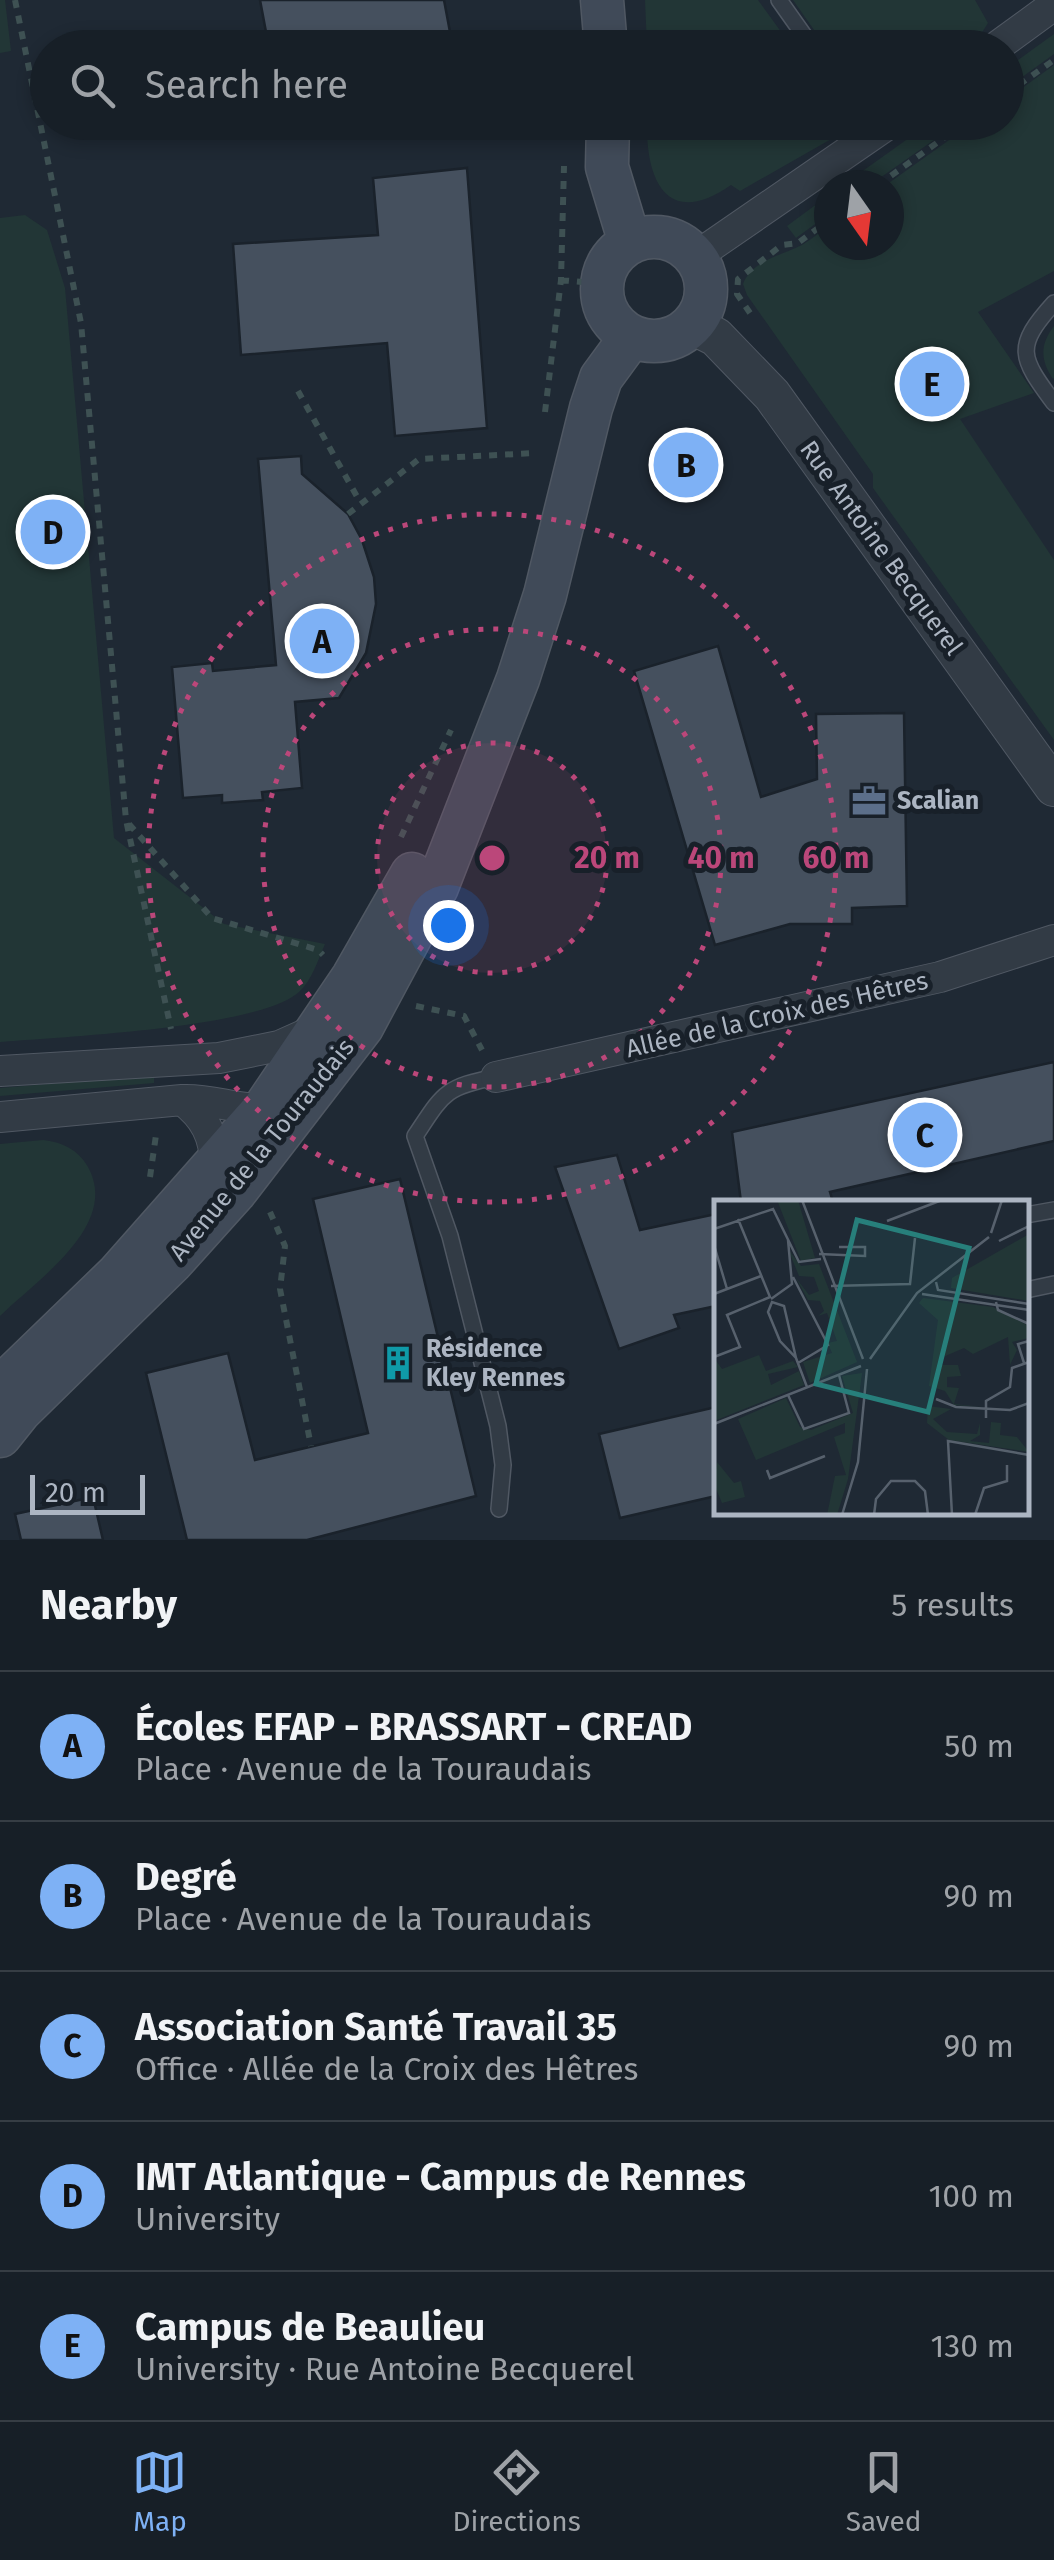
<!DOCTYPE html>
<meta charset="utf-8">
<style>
body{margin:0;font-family:"Fira Sans",sans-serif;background:#20272f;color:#f1f3f6}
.compass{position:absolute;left:814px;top:170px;width:90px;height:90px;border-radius:50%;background:#171f27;box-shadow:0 5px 15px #0003;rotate:166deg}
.scale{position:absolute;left:30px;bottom:25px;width:115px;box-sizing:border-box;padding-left:10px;border:5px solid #acb5c2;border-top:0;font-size:28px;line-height:35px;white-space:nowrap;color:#acb5c2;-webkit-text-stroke:8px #182029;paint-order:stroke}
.you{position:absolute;left:448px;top:925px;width:35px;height:35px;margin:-25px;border:8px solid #fff;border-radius:50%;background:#1a73e8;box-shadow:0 0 0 15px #1a73e833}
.badge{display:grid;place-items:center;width:65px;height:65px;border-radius:50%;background:#7eb1f5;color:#111;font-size:32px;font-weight:700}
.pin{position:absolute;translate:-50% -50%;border:5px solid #fff;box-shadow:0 2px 10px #0006}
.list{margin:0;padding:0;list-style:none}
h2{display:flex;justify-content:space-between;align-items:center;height:130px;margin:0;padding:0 40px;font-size:42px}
h2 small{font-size:32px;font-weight:400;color:#9ea2a7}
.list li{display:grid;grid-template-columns:65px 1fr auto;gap:30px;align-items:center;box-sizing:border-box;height:150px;padding:0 40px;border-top:2px solid #363d44}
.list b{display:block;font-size:38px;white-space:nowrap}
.list p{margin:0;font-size:32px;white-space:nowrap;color:#9ea2a7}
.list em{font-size:32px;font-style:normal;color:#9ea2a7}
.icon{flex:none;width:55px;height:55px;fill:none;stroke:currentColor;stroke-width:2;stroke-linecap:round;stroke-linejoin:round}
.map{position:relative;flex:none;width:1054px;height:1540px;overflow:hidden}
.search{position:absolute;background:#171f27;box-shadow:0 5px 15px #0003;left:30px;right:30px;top:30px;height:110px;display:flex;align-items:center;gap:25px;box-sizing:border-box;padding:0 35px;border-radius:55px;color:#9ea2a7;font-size:38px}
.sheet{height:880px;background:#171f27}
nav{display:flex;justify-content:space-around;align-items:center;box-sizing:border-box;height:140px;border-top:2px solid #363d44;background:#171f27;font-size:28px;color:#9ea2a7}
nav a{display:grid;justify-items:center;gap:5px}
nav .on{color:#7eb1f5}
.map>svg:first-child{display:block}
.green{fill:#223636}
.building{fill:#45505e;stroke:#1a222b;stroke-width:2.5}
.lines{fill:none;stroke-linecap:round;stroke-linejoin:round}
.service-casing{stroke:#505863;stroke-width:18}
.minor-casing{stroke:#505863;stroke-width:32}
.tertiary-casing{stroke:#505863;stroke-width:40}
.secondary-casing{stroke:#505863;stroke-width:45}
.path{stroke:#3e5153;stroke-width:6;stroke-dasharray:8 8;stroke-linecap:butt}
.service{stroke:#323b45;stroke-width:15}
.minor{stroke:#323b45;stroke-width:30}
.tertiary{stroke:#323b45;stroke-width:38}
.secondary{stroke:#404a58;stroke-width:42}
.ring{fill:none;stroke:#bb477a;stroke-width:5;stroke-dasharray:5 10}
.labels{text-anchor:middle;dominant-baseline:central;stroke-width:10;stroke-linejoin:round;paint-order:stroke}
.street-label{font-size:25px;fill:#acb5c2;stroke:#182029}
.poi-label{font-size:25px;font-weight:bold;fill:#acb5c2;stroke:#182029;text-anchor:start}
.inset-road{fill:none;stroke:#57616d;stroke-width:2.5}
.view{fill:#277f7b;fill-opacity:0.15;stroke:#277f7b;stroke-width:5}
.inset-edge{fill:none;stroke:#acb5c2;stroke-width:5}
.centre{fill:#bb477a;stroke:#182029;stroke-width:5}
.ring-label{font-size:30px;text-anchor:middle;font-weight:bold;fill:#bb477a;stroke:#182029;stroke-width:10;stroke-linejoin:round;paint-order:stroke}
</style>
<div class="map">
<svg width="1054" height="1540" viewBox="0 0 1054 1540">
<rect width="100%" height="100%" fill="#1f2934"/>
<path class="green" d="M 0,0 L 5,0 L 11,51 L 0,53 Z
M 645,0 L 758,0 L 792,47 L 647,47 Z
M 793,0 L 975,0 L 988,23 L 981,34 L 963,47 L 826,47 Z
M 1054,34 L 1054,54 L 1007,88 L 1007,68 Z
M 1054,65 L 1054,271 L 978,312 L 1034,393 L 960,419 L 1054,560 L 1054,740 L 873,488 L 873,474 L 747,295 L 743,284 C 752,260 783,255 802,245 C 812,239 820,232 829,225 L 829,245 L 889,245 L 889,185 L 886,185 L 973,123 L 1006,122 L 1007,99 Z
M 842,123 L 840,134 L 740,191 L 731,185 C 668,229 646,182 647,123 Z
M 930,123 L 958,123 L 870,185 L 843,185 Z
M 829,195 L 829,214 L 796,238 L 787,226 Z
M 25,215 L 47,230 L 65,288 L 114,838 L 224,924 L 325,944 C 318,960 312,980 299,992 C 260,1028 59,1037 0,1042 L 0,218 Z
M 1054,326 L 1054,378 L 1053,379 C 1040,360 1040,344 1054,326 Z
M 154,1075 L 154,1083 L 0,1096 L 0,1088 Z
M 43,1140 C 61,1142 78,1149 88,1167 C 120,1225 38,1279 0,1316 L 0,1144 Z"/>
<path class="building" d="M 260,0 L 444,0 L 453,48 L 269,48 Z
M 467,168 L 487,428 L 395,436 L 387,343 L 241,355 L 233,244 L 378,235 L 373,178 Z
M 301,456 L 302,474 L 348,514 L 362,540 L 374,577 L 376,604 L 366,653 L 339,698 L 295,702 L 302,788 L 262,792 L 263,800 L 222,803 L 222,795 L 183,798 L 172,667 L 212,663 L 213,671 L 276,665 L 258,459 Z
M 718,646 L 761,797 L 817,779 L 816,714 L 904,713 L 907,906 L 852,908 L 852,924 L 790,924 L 715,945 L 634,671 Z
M 1054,1062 L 1054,1141 L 830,1192 L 833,1202 L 741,1202 L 732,1132 Z
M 617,1155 L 640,1230 L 716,1214 L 716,1306 L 674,1315 L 679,1328 L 619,1349 L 555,1167 Z
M 400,1179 L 476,1496 L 307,1540 L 187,1540 L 146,1373 L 228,1353 L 255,1460 L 368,1433 L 313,1199 Z
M 716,1407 L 716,1496 L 620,1518 L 599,1434 Z
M 93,1497 L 103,1540 L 21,1540 L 15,1514 Z"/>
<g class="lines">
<g class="service-casing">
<path id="service" d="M 779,0 L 813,48
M 1054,303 C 1014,347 1020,357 1054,403
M 496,1077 C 444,1087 443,1094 415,1136 L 450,1236 L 498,1426 L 503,1465 L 499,1509
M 1026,1215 L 1054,1210
M 1026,1290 L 1054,1284"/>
</g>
<g class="minor-casing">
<path id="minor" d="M 995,48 L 1054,5
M 695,257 L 891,122
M 0,1071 L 219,1058 L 279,1046 L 315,1030
M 496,1077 L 940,977 L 1054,940
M 182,1100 C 215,1098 245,1114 277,1107
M 0,1117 L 182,1100 C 205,1117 215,1137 215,1165"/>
</g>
<g class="tertiary-casing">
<path id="tertiary" d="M 692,325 L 716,337 L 772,395 L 1054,787"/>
</g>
<g class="secondary-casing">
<path id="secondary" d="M 602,0 L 606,48
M 608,122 L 607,167 L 630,243
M602 289a52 52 0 1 1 104 0a52 52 0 1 1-104 0Z
M 0,1388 L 118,1274 L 263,1110 L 353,977 L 412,874
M 0,1436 L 20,1411 L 172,1262 L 235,1192 L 362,1027 L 437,887 L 518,679 L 545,595 L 591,408 L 601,378 L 631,337"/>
</g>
<path class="path" d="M 15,0 L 81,323 L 126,820 L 171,1029
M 1006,94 L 1054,60
M 878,185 L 966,122
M 561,280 L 602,284
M 750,313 L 737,294 L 738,279 L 782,245 L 798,243 L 829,220
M 298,391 L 360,502
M 545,412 L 561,280 L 564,166
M 348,514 L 419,459 L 536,453
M 129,824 L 212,918 L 318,950 L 323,955
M 401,837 L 451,730
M 416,1006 L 464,1016 L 482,1050
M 150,1177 L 156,1135
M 270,1212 L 285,1246 L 280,1289 L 311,1446"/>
<use href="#service" class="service"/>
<use href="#minor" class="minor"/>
<use href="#tertiary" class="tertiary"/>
<use href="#secondary" class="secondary"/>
</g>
<circle cx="492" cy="858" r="115" fill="#bb477a" fill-opacity=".12"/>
<g class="ring">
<circle cx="492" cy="858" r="115"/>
<circle cx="492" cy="858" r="229"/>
<circle cx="492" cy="858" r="344"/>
</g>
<defs>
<g id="office-bare" transform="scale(2.7)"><path d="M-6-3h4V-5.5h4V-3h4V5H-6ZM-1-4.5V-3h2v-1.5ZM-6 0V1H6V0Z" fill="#5c6f8a" stroke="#182029" stroke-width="2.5" paint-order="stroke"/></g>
<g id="building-bare" transform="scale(2.7)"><path d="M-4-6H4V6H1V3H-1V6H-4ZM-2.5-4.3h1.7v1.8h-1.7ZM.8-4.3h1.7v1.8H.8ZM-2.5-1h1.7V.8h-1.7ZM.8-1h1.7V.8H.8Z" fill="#0f9aa8" stroke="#182029" stroke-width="2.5" paint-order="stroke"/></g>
</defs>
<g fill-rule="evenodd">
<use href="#office-bare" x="869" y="801"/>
<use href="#building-bare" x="398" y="1363"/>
</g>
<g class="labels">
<g class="street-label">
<text transform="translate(881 548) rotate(54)">Rue Antoine Becquerel</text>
<text transform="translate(777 1015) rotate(-13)">Allée de la Croix des Hêtres</text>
<text transform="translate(262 1150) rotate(-51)">Avenue de la Touraudais</text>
</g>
<g class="poi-label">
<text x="897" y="801">Scalian</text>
<text x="426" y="1349">Résidence<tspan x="426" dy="29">Kley Rennes</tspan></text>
</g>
</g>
<g transform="translate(714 1200)">
<rect width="315" height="315" fill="#1f2934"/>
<path d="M 63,0 L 84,0 L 101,58 L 87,61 ZM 315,34 L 315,101 L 237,88 L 238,78 ZM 74,49 L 87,66 L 105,64 L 143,162 L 96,183 L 89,162 L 118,153 L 114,143 L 123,141 L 113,113 L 104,116 L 110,111 L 106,101 L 94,100 L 82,78 L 95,95 L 105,91 L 100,77 L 85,76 ZM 209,98 L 279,107 L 315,126 L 315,138 L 298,142 L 303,150 L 296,165 L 294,137 L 259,154 L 250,148 L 229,157 L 226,165 L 244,165 L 247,176 L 233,177 L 233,187 L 245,188 L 240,204 L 270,207 L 240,205 L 231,191 L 215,186 L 224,120 L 205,103 ZM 45,155 L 52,171 L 79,161 L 84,167 L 54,174 L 57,185 L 85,171 L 90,185 L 0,221 L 0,158 L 8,169 ZM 148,173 L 134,279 L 123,315 L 113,315 L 121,276 L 132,275 L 120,237 L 131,233 L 131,223 L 42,260 L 24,219 L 72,198 L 86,227 L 97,230 L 139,213 L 128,176 ZM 214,206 L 237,209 L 219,219 L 233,232 L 263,234 L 266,223 L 266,235 L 256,241 L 275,243 L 277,222 L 287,223 L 286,235 L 303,237 L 315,252 L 235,240 L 213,223 ZM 3,262 L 20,283 L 27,281 L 31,297 L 8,303 L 0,284 Z" fill="#223636"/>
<path class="inset-road" d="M 88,0 L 149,159M 173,21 L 228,0M 0,29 L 59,9 L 85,62 L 107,59M 277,33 L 288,0M 285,41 L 315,26M 0,45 L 13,89M 105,54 L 151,56 L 151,47 L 125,47M 79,77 L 114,145 L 84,163M 222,82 L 224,90 L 315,104M 117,86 L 196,84 L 201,38M 0,94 L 47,76M 208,94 L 315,110M 57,99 L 78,84 L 74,40M 282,102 L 284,110 L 315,124M 0,157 L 26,147 L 13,115 L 56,97 L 24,19M 82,158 L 70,106 L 58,102 L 54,112 L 66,141 L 82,158 L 93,187M 156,159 L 203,93 L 275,37M 310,163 L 304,144 L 315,141M 74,195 L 90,229 L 135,213 L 125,175M 222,199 L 242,207 L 296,210 L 315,203M 272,218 L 272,201 L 296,187 L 298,168 L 315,162M 0,224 L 147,166M 53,270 L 56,278 L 111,256M 128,315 L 144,262 L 153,169M 160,315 L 162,299 L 177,281 L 201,281 L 211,291 L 214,315M 238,315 L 234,241 L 315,255M 261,315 L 270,288 L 293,281 L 293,265"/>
<path class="view" d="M 143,20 L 255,48 L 214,212 L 102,184 Z"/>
<rect width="315" height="315" class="inset-edge"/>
</g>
<circle cx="492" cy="858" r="15" class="centre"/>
<g class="ring-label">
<text x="607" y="868">20 m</text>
<text x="721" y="868">40 m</text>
<text x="836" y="868">60 m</text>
</g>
</svg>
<svg class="compass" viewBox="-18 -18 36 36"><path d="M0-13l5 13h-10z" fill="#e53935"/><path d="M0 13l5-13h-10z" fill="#9ea2a7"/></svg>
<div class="scale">20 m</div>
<div class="you"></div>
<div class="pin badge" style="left:322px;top:641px">A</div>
<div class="pin badge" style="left:686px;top:465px">B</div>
<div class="pin badge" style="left:925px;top:1135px">C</div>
<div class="pin badge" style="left:53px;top:532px">D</div>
<div class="pin badge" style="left:932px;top:384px">E</div>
<div class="search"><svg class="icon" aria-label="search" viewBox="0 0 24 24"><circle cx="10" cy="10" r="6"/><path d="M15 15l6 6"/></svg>Search here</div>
</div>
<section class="sheet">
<h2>Nearby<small>5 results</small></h2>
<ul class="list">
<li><span class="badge">A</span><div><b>Écoles EFAP - BRASSART - CREAD</b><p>Place · Avenue de la Touraudais</p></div><em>50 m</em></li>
<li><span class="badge">B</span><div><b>Degré</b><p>Place · Avenue de la Touraudais</p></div><em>90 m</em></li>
<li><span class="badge">C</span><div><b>Association Santé Travail 35</b><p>Office · Allée de la Croix des Hêtres</p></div><em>90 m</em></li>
<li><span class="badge">D</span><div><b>IMT Atlantique - Campus de Rennes</b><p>University</p></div><em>100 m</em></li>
<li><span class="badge">E</span><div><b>Campus de Beaulieu</b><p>University · Rue Antoine Becquerel</p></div><em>130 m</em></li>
</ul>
</section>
<nav>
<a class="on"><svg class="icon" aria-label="map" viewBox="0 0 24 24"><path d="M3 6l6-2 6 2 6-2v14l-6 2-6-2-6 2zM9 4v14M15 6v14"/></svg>Map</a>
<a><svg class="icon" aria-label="directions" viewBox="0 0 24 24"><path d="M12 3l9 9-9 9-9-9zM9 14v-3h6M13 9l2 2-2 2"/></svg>Directions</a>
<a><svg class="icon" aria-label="saved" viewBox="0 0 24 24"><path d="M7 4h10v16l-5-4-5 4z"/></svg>Saved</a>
</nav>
